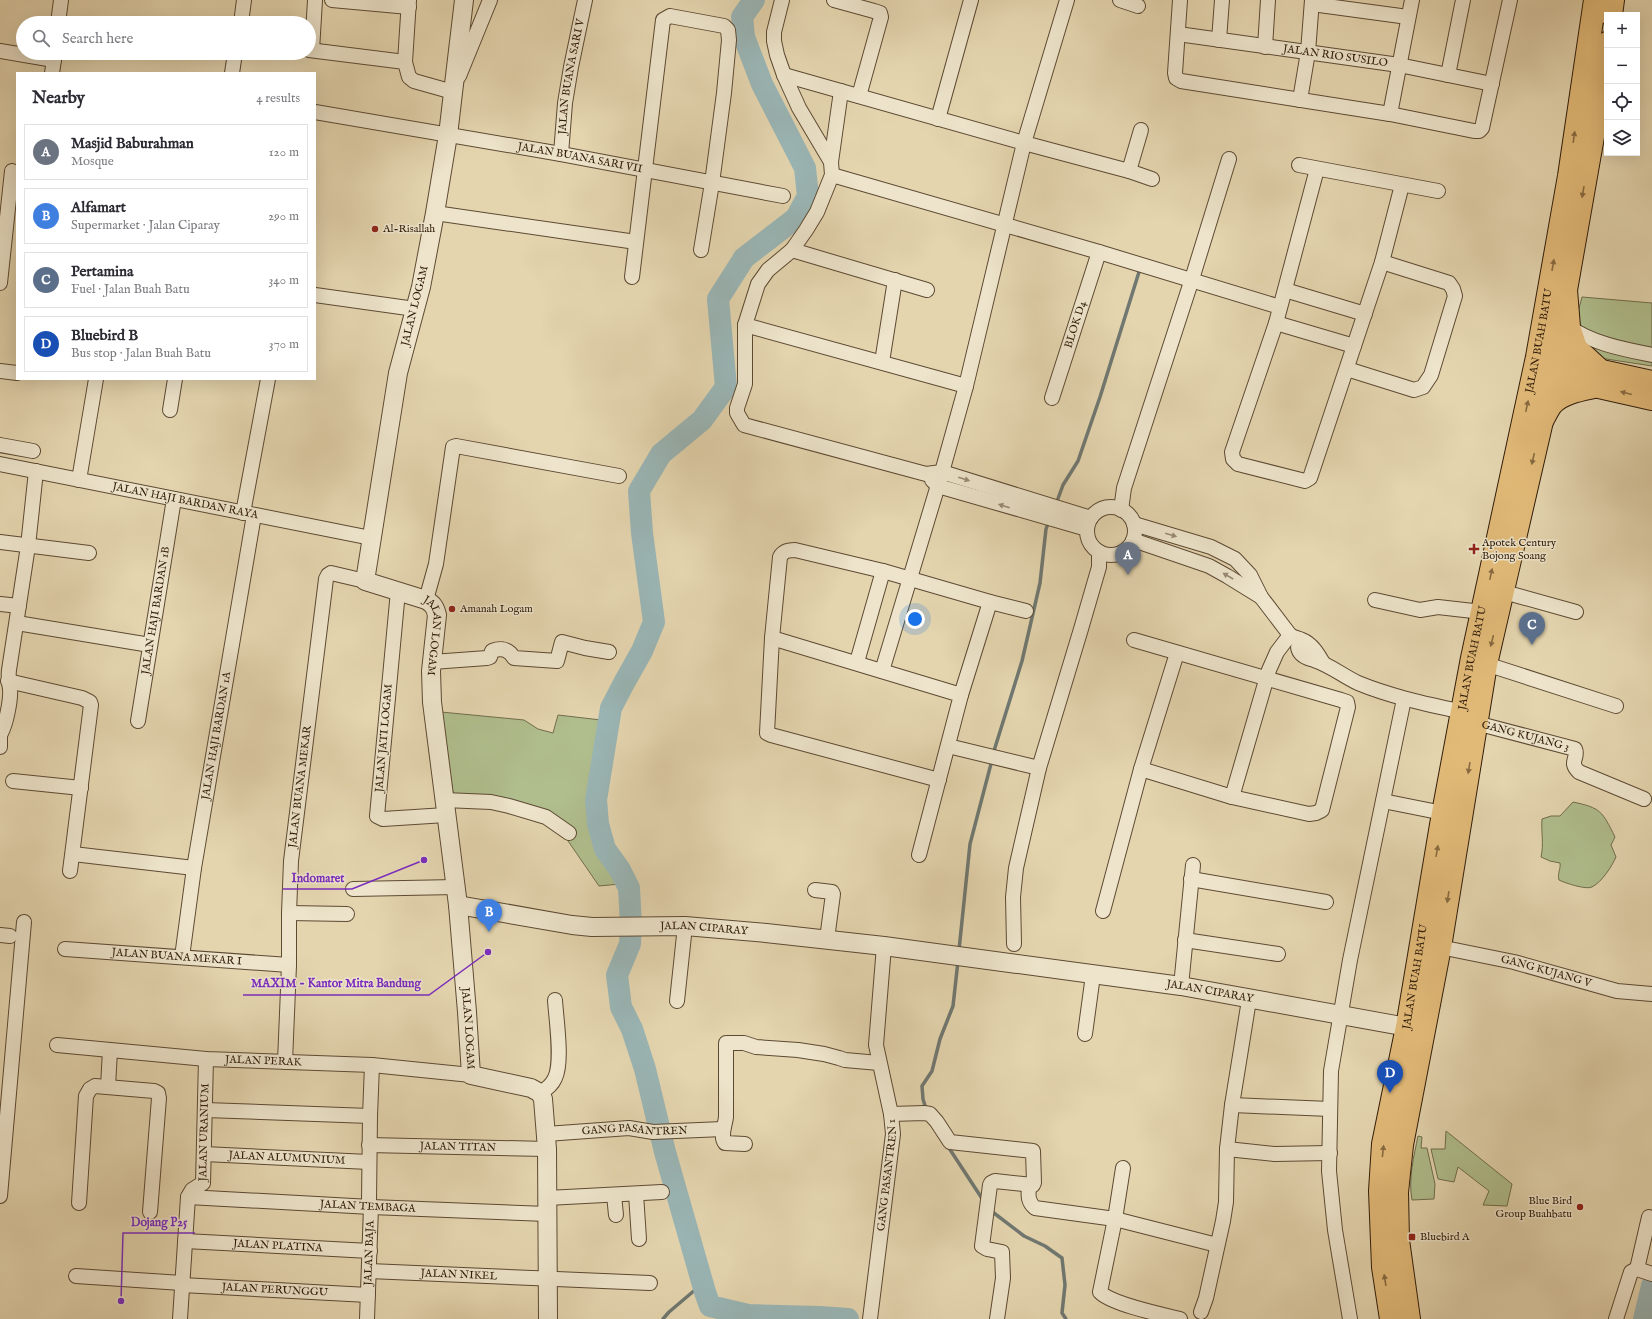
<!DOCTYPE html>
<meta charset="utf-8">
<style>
body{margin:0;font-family:"IM FELL English",serif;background:#f7f7f7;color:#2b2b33}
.controls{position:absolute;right:12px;top:12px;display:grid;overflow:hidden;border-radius:0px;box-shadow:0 4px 16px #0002}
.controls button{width:36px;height:36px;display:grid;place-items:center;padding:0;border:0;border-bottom:1px solid #e1e1e2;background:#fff;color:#2b2b33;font:20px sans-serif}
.you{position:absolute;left:915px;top:619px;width:14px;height:14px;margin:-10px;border:3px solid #fff;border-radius:50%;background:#1a73e8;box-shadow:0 0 0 6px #1a73e833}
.badge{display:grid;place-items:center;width:26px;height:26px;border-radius:50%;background:#0b8043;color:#fff;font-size:13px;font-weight:700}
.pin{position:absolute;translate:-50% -33px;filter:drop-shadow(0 1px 2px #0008)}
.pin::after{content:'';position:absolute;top:21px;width:14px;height:12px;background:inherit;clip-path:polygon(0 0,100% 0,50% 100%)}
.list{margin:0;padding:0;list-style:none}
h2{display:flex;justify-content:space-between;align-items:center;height:52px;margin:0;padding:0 16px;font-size:17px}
h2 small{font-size:13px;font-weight:400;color:#7c7c81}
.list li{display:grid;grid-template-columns:26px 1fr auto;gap:12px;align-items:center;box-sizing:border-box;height:56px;margin:0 8px 8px;padding:0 8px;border:1px solid #e1e1e2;border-radius:0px}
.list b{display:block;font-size:15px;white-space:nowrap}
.list p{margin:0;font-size:13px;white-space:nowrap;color:#7c7c81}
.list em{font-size:13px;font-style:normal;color:#7c7c81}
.icon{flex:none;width:22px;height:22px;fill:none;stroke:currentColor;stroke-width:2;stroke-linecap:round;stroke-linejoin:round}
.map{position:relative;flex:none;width:1652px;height:1319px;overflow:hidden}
.search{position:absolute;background:#fff;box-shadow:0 4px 16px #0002;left:16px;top:16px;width:300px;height:44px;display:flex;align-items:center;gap:10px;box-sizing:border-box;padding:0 14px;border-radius:22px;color:#7c7c81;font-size:15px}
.panel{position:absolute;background:#fff;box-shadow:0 4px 16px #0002;left:16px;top:72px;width:300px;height:308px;border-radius:0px}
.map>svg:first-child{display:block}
.green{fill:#b0be8d;stroke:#706d4c}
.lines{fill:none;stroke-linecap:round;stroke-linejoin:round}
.stream{stroke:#707871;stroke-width:3.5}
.river{stroke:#9ab6b6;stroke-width:22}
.minor-casing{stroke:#5d4a33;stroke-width:16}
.tertiary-casing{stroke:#5d4a33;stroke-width:20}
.primary-casing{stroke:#301c0a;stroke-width:24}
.motorway-casing{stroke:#301c0a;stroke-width:24}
.minor{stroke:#ede4cb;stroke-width:14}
.tertiary{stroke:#ede4cb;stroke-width:18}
.primary{stroke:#e2ba78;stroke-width:22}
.motorway{stroke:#e2ba78;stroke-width:22}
.oneway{fill:#896b41}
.oneway2{fill:#988a74}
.poi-dot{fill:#8f2418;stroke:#ede4cb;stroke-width:1.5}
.labels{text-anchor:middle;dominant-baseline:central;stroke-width:3;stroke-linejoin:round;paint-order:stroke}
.street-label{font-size:11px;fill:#301c0a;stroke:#ede4cb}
.poi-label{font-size:11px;fill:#301c0a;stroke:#ede4cb;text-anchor:start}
.leader{fill:none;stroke:#7b2cbf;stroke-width:1.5}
.callout-dot{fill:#7b2cbf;stroke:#ede4cb;stroke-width:1.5}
.callout-label{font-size:12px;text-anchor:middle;font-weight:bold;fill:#7b2cbf;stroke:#ede4cb;stroke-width:3;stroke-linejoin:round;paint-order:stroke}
</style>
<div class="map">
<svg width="1652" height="1319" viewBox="0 0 1652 1319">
<rect width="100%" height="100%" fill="#e4d5af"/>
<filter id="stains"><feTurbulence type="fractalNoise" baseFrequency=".005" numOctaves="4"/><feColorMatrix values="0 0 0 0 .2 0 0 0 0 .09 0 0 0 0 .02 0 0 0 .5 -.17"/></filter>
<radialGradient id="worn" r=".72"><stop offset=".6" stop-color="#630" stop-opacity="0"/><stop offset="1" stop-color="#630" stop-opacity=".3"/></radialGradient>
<path class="green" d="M 1582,297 L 1652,303 L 1652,366 L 1593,357 L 1572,334 Z
M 441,712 L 524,720 L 538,729 L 553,733 L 558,715 L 601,720 L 597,777 L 591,821 L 606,857 L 620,884 L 599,886 L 566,838 L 534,814 L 454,800 Z
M 1573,802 C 1601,808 1602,811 1615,837 L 1611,845 L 1616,857 C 1612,866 1602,882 1592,887 C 1586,890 1565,883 1559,880 C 1557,874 1561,869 1560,863 L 1550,861 L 1541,857 C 1544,844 1541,832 1542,819 L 1551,816 L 1560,816 Z
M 1446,1131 L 1512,1184 L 1507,1206 L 1483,1205 L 1489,1191 L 1458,1167 L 1454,1182 L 1438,1179 L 1431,1149 L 1445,1149 Z
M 1418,1136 L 1422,1137 L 1421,1148 L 1427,1148 L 1435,1184 L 1434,1199 L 1412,1200 C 1408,1179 1414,1156 1418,1136 Z"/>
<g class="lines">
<path class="stream" d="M 1056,504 L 1063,485 L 1078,461 L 1100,397 L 1139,272
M 993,754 L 1022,661 L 1040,583 L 1046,529 L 1049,521
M 959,950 L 970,844 L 992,760
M 926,1109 L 923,1099 L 922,1086 L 932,1071 L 940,1039 L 953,1006 L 958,961
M 947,1145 L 983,1200
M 990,1210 L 1024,1236 L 1045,1246 L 1062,1258 L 1065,1285 L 1062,1313 L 1066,1319
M 663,1319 L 669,1312 L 702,1284"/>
<path class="river" d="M 754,0 L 742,17 L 744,37 L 762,84 L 805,168 L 808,196 L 796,218 L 744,258 L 718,299 L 726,387 L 702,420 L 661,454 L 639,491 L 642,533 L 654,622 L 642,651 L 624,683 L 611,708 L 596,800 L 598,824 L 605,849 L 620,870 L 629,888 L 631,925 L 630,944 L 617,975 L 621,1007 L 632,1029 L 645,1069 L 665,1152 L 705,1292 L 710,1306 L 748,1315 L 820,1317 L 848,1319
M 1644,1319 L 1652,1286"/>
<g class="minor-casing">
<g id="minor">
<path d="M 332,0 L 409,7"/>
<path d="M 782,0 L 774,32 L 774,41 L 777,55 L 784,75 L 799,108 L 831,162 L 832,175 L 817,212 L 806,230 L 792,250 L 768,270 L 758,284 L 745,325 L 966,386"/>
<path d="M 834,0 L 874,11 L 880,13 L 881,17 L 859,96"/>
<path d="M 1067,0 L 1024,143 L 1129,171 L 1152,179"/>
<path d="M 1120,0 L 1138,6"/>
<path d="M 1180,0 L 1175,73 L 1176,78 L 1181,81 L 1390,114 L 1474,131 L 1479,131 L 1482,128 L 1510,0"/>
<path d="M 1312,4 L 1408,17"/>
<path d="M 58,23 L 61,0"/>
<path d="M 241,23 L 244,0"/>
<path id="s1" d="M 1178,34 L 1399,65 L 1492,84"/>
<path d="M 1219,40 L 1222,0"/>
<path d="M 1265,47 L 1268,0"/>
<path d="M 309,50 L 405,62 L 409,77 L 414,81 L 453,92"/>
<path d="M 312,50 L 315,0"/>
<path d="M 0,51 L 54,60"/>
<path d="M 405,62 L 409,0"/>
<path d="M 52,73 L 55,53"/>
<path d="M 232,73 L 235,53"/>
<path d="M 784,75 L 1024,143 L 966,386 L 942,472 L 882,671"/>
<path d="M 1448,75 L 1463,0"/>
<path d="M 459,76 L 490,0"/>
<path d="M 1300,100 L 1308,52 L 1312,0"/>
<path id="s2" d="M 315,112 L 561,154 L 783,196"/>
<path d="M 1390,114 L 1412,0"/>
<path d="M 938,119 L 971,0"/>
<path id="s3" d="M 561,154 L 565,103 L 571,67 L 585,0"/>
<path d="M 831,162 L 841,91"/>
<path d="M 1299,165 L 1438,191"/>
<path d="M 1317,169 L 1276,323 L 1232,452 L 1233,459 L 1238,464 L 1305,481 L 1310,478 L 1382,262 L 1402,185"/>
<path d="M 1129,171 L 1141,130"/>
<path d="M 832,175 L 1099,252 L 1280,307"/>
<path d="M 435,213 L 636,242"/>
<path d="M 792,250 L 927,290"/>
<path d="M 632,277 L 663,20 L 670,16 L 724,26 L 728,30 L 729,40 L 724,93 L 712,183 L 701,250"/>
<path d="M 0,283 L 12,171"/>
<path d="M 1285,290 L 1365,314"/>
<path d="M 315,295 L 415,309"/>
<path d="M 1276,323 L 1354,346"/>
<path d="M 745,325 L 745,384 L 737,408 L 737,413 L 744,425 L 926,474 L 942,472 L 1091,518"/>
<path d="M 1569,327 C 1594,344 1623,349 1652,355"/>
<path d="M 882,362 L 895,280"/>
<path d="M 1347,369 L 1414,390 L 1423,387 L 1431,375 L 1455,296 L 1453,289 L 1449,283 L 1382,262"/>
<path d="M 0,371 L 17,373"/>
<path id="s4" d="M 1052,398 L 1099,252"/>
<path d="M 170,410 L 175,379"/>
<path d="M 0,445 L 33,451"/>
<path id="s5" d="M 0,464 L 371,538"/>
<path d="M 79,480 L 96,379"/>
<path d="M 932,480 L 938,486 L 1087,529"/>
<circle cx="1111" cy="531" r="24"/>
<path d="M 1121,510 L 1124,488 L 1192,279 L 1229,159"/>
<path d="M 243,513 L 268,379"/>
<path d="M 1134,524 L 1211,547 L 1235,559 L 1250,575 L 1261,597 L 1290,635 C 1294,638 1298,638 1302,640 C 1312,644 1318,654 1323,663"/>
<path d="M 1133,540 L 1209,566 L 1227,576 L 1261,597"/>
<path d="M 0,542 L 89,553"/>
<path d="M 398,591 L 377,816 L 383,819 L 446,815"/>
<path d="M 1504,592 L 1576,612"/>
<path d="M 426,600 L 436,564 L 453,447 L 456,446 L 619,476"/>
<path d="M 1375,600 L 1420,610 L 1438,607 L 1482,612"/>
<path d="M 990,602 L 1026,611"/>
<path d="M 0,604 L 19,606"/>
<path d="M 17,623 L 150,645"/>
<path d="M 772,638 L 961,695 L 919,855"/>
<path d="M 1134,640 L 1341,700 L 1347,702 L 1348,707 L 1322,810 L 1316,813 L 1309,814 L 1232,797 L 1141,769"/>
<path d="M 1298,647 C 1299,654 1304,657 1311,659"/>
<path d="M 1314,660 C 1330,665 1343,676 1358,683 C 1392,697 1427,704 1463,712"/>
<path d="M 432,662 L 487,658 L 490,657 L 492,651 C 502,647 509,650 514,658 L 557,661 L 562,642 L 585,648 L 609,652"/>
<path d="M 857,662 L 883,571"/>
<path d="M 1486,664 L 1616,706"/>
<path d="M 8,681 L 82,698 L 90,702 L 91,705 L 70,871"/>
<path id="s6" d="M 138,721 L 174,499"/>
<path id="s7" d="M 1476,723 L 1575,749 C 1579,758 1568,762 1579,772 L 1644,799"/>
<path d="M 0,731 L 0,747"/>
<path d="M 1,733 C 6,724 11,700 10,689 C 9,682 8,678 9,670 L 28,546 L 36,471"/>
<path d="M 948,746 L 1039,768"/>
<path d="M 939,780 L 771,735 L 767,733 L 772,638 L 780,557 C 783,551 788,550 795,550 L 883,571 L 990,602 L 961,695"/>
<path d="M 13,781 L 81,788"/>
<path d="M 1232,797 L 1269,670 L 1277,652 L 1290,635"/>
<path d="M 444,800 L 491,802 L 509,806 L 546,817 L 569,833"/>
<path d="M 1383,801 L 1443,813"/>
<path d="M 73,854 L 194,868"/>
<path d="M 1191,879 L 1326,902"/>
<path d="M 353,889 L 456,887"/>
<path d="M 815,890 L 832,892 L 833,894 L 827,939"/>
<path d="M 1103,911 L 1141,769 L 1177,653"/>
<path d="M 289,913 L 347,914"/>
<path d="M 0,935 L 10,936"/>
<path d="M 1185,940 L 1278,954"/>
<path d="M 1014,944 L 1013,897 L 1016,868 L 1039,768 L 1081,629 L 1099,567 L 1099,552"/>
<path id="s8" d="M 1440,947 L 1514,962 L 1617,991 L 1652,994"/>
<path id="s9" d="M 65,949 L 289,965"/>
<path id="s10" d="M 182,957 L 194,868 L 254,515"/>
<path d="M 1181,986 L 1193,865"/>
<path d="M 677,1001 L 685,926"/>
<path d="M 1085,1034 L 1093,975"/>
<path id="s11" d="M 57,1045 L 206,1059 L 372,1065 L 471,1075"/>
<path id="s12" d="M 285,1062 L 289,965 L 289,913 L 291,861 L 326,579 L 328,575 L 331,573 L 365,581"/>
<path d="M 108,1087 L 110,1050"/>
<path d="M 540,1093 C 547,1089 552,1085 555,1078 C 563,1062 556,1018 555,1000"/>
<path d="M 1232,1105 L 1330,1109"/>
<path d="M 205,1110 L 370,1116"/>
<path d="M 891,1114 L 924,1113 L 930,1114 L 937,1122 L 950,1142 L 1033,1151 L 1034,1183 L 1029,1187 C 1028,1196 1028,1202 1035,1208 L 1115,1219 L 1217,1245"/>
<path id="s13" d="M 546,1134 L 629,1128 L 653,1132 L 723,1129"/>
<path d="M 745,1144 L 725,1143 C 720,1136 725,1126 726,1117 L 726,1043 L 744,1043 L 756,1047 L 798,1050 L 824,1054 L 839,1058 L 845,1060 L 879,1063"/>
<path id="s14" d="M 369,1145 L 547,1149"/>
<path d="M 1227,1149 L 1274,1154 L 1330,1153"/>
<path id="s15" d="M 204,1154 L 369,1162"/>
<path d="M 1123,1168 L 1115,1219 L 1100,1292 C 1111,1304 1163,1315 1180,1319"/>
<path d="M 636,1194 L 639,1239"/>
<path d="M 614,1195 L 616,1215"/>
<path d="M 0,1196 L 24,922"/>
<path id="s16" d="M 188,1197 L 371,1207 L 547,1214"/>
<path d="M 547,1198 L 662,1192"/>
<path d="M 79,1203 L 86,1096 L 90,1089 L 95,1086 L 154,1091 L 158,1093 L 159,1098 L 150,1212"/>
<path id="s17" d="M 185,1241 L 370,1251"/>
<path d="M 1637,1269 L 1649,1217"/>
<path id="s18" d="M 369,1271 L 650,1283"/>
<path d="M 76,1276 L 182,1283"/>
<path id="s19" d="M 182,1285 L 368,1295"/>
<path d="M 1201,1312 L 1206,1298 L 1223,1221 L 1226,1202 L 1227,1149 L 1232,1105 L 1249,1000"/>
<path id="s20" d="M 180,1319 L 188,1197 L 192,1190 L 203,1183 L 206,1059"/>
<path id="s21" d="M 367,1319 L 371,1207 L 369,1201 L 370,1116 L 372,1065"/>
<path id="s22" d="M 870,1319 L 893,1134 L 891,1114 L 876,1045 L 884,946"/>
<path d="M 997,1319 L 1003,1278 L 1002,1252 L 987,1249 L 982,1246 L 990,1185 L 991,1183 L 995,1181 L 1033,1185"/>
<path d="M 1350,1319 L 1335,1230 L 1329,1171 L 1331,1071 L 1350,960 L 1404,699"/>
<path d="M 1616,1319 L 1631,1272 L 1637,1269 L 1652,1274"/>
</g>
</g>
<g class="tertiary-casing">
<g id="tertiary">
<path id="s23" d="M 464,0 L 448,135 L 435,213 L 421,287 L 398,373 L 365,581 L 426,600 C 433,604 435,607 437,615 L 431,671 L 432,702 L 458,905 L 467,1012 L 471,1075 L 531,1088 L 540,1093 L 543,1099 L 547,1149 L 548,1319"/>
<path id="s24" d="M 458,905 L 572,925 L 592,927 L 685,926 L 766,933 L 884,946 L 1181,986 L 1407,1027"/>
</g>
</g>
<g class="primary-casing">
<g id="primary">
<path d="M 1611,15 L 1613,0"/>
<path id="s25" d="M 1391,1319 L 1383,1267 L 1380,1191 L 1383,1144 L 1407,1027 L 1443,813 L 1472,658 L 1537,357 L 1569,176 L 1595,0"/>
<path d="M 1409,1319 L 1398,1240 L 1397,1192 L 1402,1145 L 1440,947 L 1486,664 L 1542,421 L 1566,290 L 1598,108 L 1607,43"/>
</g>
</g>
<g class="motorway-casing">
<path id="motorway" d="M 1566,290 L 1569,327 L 1576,348 L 1600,370
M 1552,360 L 1652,382
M 1550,376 L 1652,399
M 1542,421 C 1545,416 1548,409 1552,404 C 1562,393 1580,390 1594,387"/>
</g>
<use href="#minor" class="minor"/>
<use href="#tertiary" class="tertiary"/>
<use href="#primary" class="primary"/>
<use href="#motorway" class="motorway"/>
</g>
<defs><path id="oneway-solid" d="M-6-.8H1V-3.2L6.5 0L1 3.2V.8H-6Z"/></defs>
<g class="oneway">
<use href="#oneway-solid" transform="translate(1574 137) rotate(-82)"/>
<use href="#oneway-solid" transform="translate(1583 192) rotate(100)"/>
<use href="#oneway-solid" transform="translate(1553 265) rotate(-80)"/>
<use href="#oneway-solid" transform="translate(1626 393) rotate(-166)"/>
<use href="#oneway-solid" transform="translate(1527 406) rotate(-78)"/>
<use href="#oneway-solid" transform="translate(1533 459) rotate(103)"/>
<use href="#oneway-solid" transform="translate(1491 574) rotate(-78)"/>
<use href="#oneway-solid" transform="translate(1492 641) rotate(104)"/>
<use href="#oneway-solid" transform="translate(1469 768) rotate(99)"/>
<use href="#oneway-solid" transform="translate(1437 851) rotate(-80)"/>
<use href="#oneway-solid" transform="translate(1448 897) rotate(99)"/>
<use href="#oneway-solid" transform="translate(1383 1151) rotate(-84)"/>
<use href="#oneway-solid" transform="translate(1385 1280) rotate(-99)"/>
</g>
<g class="oneway2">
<use href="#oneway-solid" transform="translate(964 479) rotate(17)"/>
<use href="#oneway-solid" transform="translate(1004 506) rotate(-163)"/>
<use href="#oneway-solid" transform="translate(1171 535) rotate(16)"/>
<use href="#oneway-solid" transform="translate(1228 576) rotate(-150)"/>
</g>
<g class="poi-dot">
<circle cx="375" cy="229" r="4"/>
<path d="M1472 543h4v4h4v4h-4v4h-4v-4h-4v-4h4z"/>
<circle cx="452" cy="609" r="4"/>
<circle cx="1580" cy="1207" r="4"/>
<rect x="1408" y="1233" width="8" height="8" rx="2"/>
</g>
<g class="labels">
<g class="street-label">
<text stroke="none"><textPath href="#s1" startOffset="159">JALAN RIO SUSILO</textPath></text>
<text stroke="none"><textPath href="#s3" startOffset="78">JALAN BUANA SARI V</textPath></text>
<text stroke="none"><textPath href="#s2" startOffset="269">JALAN BUANA SARI VII</textPath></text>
<text transform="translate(415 306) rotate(-76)">JALAN LOGAM</text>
<text stroke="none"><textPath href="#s4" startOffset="77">BLOK D4</textPath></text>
<text stroke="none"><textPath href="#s25" startOffset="994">JALAN BUAH BATU</textPath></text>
<text stroke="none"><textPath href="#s5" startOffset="189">JALAN HAJI BARDAN RAYA</textPath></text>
<text stroke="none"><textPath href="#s6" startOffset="112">JALAN HAJI BARDAN 1B</textPath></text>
<text stroke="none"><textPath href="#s23" startOffset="693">JALAN LOGAM</textPath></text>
<text stroke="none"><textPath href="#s25" startOffset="670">JALAN BUAH BATU</textPath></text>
<text stroke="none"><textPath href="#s10" startOffset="224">JALAN HAJI BARDAN 1A</textPath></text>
<text stroke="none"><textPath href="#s7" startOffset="51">GANG KUJANG 3</textPath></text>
<text transform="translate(384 738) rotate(-85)">JALAN JATI LOGAM</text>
<text stroke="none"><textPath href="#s12" startOffset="276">JALAN BUANA MEKAR</textPath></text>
<text stroke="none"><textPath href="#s24" startOffset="248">JALAN CIPARAY</textPath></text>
<text stroke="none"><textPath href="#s9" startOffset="112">JALAN BUANA MEKAR I</textPath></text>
<text stroke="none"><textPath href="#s8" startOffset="109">GANG KUJANG V</textPath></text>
<text stroke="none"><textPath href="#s25" startOffset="346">JALAN BUAH BATU</textPath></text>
<text stroke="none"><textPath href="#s24" startOffset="758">JALAN CIPARAY</textPath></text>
<text stroke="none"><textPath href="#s23" startOffset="1089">JALAN LOGAM</textPath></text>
<text stroke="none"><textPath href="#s11" startOffset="207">JALAN PERAK</textPath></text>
<text stroke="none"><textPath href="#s13" startOffset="89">GANG PASANTREN</textPath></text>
<text stroke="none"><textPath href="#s20" startOffset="194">JALAN URANIUM</textPath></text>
<text stroke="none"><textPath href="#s14" startOffset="89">JALAN TITAN</textPath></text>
<text stroke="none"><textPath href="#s15" startOffset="83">JALAN ALUMUNIUM</textPath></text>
<text stroke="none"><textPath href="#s22" startOffset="145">GANG PASANTREN 1</textPath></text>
<text stroke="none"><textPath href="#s16" startOffset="180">JALAN TEMBAGA</textPath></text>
<text stroke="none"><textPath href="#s17" startOffset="93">JALAN PLATINA</textPath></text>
<text stroke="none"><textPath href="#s21" startOffset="66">JALAN BAJA</textPath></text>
<text stroke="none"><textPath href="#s18" startOffset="90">JALAN NIKEL</textPath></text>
<text stroke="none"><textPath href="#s19" startOffset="93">JALAN PERUNGGU</textPath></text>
</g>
<g class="poi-label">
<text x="383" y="229">Al-Risallah</text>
<text x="1482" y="543">Apotek Century<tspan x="1482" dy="13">Bojong Soang</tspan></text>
<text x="460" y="609">Amanah Logam</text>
<text x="1572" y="1201" text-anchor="end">Blue Bird<tspan x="1572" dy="13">Group Buahbatu</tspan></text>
<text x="1420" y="1237">Bluebird A</text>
</g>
</g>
<path class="leader" d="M424 860L352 889H283M488 952L429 995H243M121 1301L123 1233H195"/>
<g class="callout-dot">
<circle cx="424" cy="860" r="4"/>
<circle cx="488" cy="952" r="4"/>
<circle cx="121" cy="1301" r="4"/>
</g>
<g class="callout-label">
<text x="318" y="882">Indomaret</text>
<text x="336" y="987">MAXIM - Kantor Mitra Bandung</text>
<text x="159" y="1226">Dojang P25</text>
</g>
<rect width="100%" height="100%" filter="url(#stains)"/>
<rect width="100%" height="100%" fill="url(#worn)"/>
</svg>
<div class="controls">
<button>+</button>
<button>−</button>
<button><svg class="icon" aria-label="locate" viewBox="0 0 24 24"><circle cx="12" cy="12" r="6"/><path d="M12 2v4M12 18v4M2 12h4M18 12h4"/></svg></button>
<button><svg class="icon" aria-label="layers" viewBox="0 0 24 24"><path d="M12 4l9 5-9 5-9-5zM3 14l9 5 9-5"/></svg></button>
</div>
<div class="you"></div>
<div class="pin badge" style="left:1128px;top:575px;background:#6b7280">A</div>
<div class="pin badge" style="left:489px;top:932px;background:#3f7fe0">B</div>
<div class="pin badge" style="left:1532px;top:645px;background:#5c6f8a">C</div>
<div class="pin badge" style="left:1390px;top:1093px;background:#1a4fb4">D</div>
<div class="search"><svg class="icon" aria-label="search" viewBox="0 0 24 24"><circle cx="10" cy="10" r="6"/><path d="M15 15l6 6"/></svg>Search here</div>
<section class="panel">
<h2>Nearby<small>4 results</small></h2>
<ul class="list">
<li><span class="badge" style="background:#6b7280">A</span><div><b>Masjid Baburahman</b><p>Mosque</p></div><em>120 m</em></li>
<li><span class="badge" style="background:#3f7fe0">B</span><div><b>Alfamart</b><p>Supermarket · Jalan Ciparay</p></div><em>290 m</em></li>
<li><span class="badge" style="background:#5c6f8a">C</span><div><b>Pertamina</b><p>Fuel · Jalan Buah Batu</p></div><em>340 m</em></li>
<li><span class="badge" style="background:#1a4fb4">D</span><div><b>Bluebird B</b><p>Bus stop · Jalan Buah Batu</p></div><em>370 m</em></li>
</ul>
</section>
</div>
